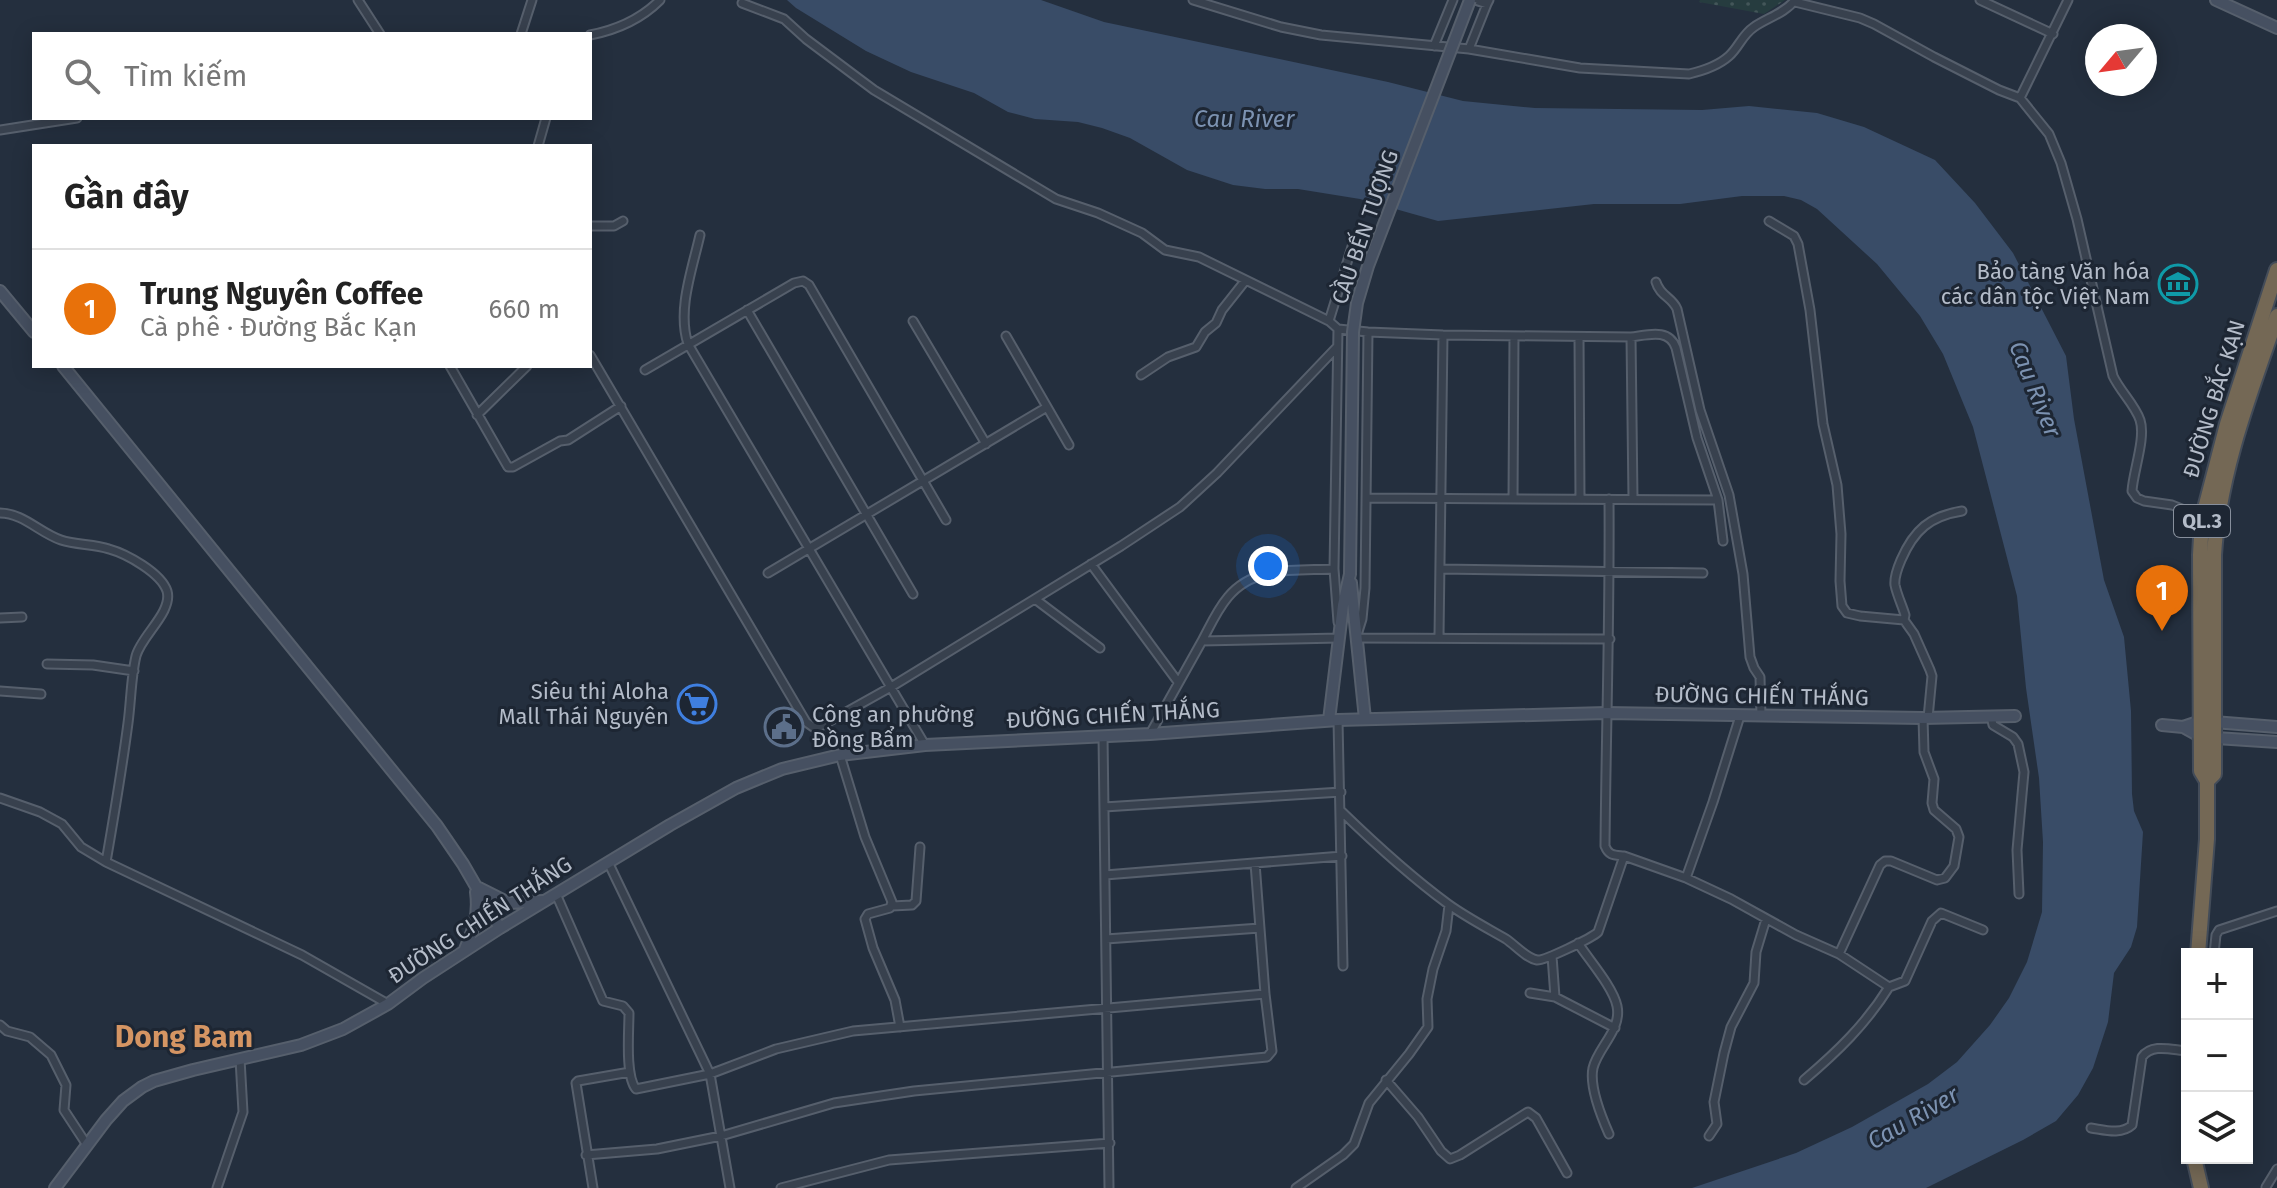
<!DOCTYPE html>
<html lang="vi">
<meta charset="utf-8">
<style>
body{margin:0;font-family:"Fira Sans",sans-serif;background:#f6f6f6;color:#222}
.controls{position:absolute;right:24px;bottom:24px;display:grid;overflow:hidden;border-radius:0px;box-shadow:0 4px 20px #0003}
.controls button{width:72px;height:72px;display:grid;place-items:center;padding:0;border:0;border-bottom:2px solid #e0e0e0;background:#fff;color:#222;font:40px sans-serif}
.compass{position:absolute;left:2085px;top:24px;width:72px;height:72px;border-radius:50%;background:#fff;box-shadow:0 4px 20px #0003;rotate:241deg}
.you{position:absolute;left:1268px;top:566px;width:28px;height:28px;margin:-20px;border:6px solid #fff;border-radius:50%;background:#1a73e8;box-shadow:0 0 0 12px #1a73e833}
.badge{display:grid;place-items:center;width:52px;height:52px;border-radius:50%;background:#b45309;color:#fff;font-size:26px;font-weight:700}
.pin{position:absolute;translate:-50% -66px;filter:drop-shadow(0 2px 4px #0008)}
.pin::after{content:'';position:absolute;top:42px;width:28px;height:24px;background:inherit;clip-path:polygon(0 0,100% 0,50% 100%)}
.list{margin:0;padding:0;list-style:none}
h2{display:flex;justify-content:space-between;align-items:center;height:104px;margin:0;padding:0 32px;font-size:34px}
h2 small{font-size:26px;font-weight:400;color:#767676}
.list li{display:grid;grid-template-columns:52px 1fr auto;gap:24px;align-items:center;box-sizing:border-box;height:120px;padding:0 32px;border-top:2px solid #e0e0e0}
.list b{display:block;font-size:30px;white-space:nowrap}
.list p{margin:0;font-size:26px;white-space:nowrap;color:#767676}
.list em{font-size:26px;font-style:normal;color:#767676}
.icon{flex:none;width:44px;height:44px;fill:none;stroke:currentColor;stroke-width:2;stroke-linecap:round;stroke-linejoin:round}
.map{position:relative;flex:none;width:2277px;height:1188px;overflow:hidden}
.search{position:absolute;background:#fff;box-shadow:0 4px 20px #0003;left:32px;top:32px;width:560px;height:88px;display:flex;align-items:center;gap:20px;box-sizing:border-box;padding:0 28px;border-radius:0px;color:#767676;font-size:30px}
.panel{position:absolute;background:#fff;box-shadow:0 4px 20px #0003;left:32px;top:144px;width:560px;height:224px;border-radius:0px}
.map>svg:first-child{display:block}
.grass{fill:url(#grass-dots)}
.water{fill:#394c67}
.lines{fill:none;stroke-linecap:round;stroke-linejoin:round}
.street-casing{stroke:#565f6c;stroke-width:11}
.secondary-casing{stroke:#565f6c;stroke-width:14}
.highway-casing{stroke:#434c59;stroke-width:18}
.street{stroke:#38414e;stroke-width:7}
.secondary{stroke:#465061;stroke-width:10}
.highway{stroke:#746855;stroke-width:14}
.secondary-bridge-casing{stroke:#565f6c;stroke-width:14;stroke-linecap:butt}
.secondary-bridge{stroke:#465061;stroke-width:10}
.labels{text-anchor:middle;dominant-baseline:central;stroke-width:6;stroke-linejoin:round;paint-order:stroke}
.shield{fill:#1d2633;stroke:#878f9c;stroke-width:2}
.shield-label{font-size:20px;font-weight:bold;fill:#b4bcc9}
.street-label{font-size:22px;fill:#b4bcc9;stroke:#1d2633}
.poi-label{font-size:22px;fill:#b4bcc9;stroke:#1d2633;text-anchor:end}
.water-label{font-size:24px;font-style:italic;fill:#7c92b1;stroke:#1d2633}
.district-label{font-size:30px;font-weight:bold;fill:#d59563;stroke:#1d2633}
</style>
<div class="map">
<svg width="2277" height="1188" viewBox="0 0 2277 1188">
<defs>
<pattern id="grass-dots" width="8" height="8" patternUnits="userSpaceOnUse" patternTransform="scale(2)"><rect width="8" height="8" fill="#263c3f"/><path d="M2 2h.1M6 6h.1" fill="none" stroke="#435659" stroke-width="1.8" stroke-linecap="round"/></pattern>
</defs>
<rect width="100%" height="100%" fill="#242f3e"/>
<path class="grass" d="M 1700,0 L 1785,0 L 1764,14 L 1699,2 Z"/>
<path class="water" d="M 787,0 L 1041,0 L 1104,22 L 1388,82 L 1463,101 L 1535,108 L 1702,110 L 1749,106 L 1817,113 L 1864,127 L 1935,160 L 1975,203 L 2013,253 L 2066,356 L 2074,419 L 2104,580 L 2124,637 L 2131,711 L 2132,794 L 2134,811 L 2143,832 L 2137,927 L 2131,947 L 2114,973 L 2108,1022 L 2093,1068 L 2078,1095 L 2056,1121 L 2023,1140 L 1926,1188 L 1692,1188 L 1796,1153 L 1852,1127 L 1928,1084 L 1957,1062 L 1990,1025 L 2009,998 L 2027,962 L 2042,912 L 2043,842 L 2039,778 L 2026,688 L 2017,596 L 1973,427 L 1943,354 L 1920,316 L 1877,264 L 1817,209 L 1801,200 L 1784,196 L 1742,196 L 1680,204 L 1594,204 L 1438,221 L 1360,199 L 1298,189 L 1265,189 L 1233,185 L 1187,170 L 1130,138 L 1102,128 L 1078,122 L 1035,119 L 1008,112 L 974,93 L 911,72 L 866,51 L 796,8 Z"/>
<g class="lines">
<g class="street-casing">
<path id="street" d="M 358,0 L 380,34
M 1193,0 L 1281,27 L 1321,35 L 1469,49 L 1580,68 L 1689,74 C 1702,71 1719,65 1729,56 C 1739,47 1742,35 1754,27 C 1767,18 1785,13 1795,0
M 1475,0 L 1487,4 L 1489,0
M 1980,0 L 2053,34
M 2068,0 L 2020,98 L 2049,134 L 2061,163 L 2077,219 L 2113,376 C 2120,391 2135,405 2140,420 C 2146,438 2133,472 2132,491 L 2137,498 L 2144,501 L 2172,505 L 2182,509 L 2189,515 L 2216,523
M 1795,2 L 1860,18 L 1874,24 L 1934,57 L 1999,90 L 2020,98
M 742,3 L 784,19 L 806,39 L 874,90 L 1056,199 L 1098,213 L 1142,233 L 1165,250 L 1199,257 L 1329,321 L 1338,329 L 1368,332 L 1443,335 L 1631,337 C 1648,335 1669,328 1676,348 L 1697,438 L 1718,500 L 1723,541
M 521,34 L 532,0
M 590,35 C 616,30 641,19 660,0
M 1434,46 L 1453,0
M 1469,49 L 1487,4
M 0,130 L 77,118
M 538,146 L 546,118
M 1769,221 L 1794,236 L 1798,244 L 1810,310 L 1823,424 L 1837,485 L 1841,534 L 1840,581 L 1842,606 L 1847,613 L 1860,616 L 1904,620 L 1914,634 L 1930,670 L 1932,676 L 1928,718
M 590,226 L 614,226 L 623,221
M 700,235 C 692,270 677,310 688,344 L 925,745
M 1656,282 C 1660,296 1672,297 1677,309 L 1700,410 L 1729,495 L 1743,574 L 1750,657 L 1754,668 L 1760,677 L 1761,716
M 747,310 L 913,594
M 913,321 L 986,444
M 1329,321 L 1354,240
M 1338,329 L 1334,569 L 1338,622
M 1368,332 L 1365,588 L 1362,619 L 1356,638 L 1610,639
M 1006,336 L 1069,445
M 1579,337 L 1580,499
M 1631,337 L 1633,499
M 590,355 L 806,722 L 813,727 L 823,725 L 891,687 L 1121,546 L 1180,507 L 1217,473 L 1337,347
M 450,366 L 508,467 L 513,467 L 560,441 L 568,440 L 621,406
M 645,370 L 794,283 L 803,281 L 809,285 L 946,520
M 1141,375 L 1168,357 L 1196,347 L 1205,332 L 1216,323 L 1222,310 L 1245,281
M 477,415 L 527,366
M 1367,498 L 1718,500
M 1513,499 L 1514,336
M 0,513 C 23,513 40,533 61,540 C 76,545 94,544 109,549 C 127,554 161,573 167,591 C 173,612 141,636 136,656 C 131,677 131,701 128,723 C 122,769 114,816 106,862
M 1091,564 L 1178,682
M 1440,569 L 1703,573
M 768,573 L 1047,407
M 1035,599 L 1100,648
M 0,618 L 22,617
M 1904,620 L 1905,615 C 1902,605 1897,595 1895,585 C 1894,577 1898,567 1901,560 C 1914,530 1930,516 1962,511
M 1439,637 L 1443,335
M 1202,641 C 1210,626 1217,610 1228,597 C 1254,565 1297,571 1334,569
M 47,664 L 93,665 L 134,671
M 0,691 L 41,694
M 1991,716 L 1993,725 L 2013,737 L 2018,744 L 2024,772 L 2017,850 L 2019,894
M 1338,720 L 1343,966
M 1150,734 L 1202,641 L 1339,638 L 1339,635
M 1103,736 L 1109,1188
M 840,755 L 865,837 L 892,902 L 890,908 L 868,914 L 865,919 L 873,948 L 895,1000 L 900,1027
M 0,798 L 40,812 L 62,824 L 81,847 L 106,862 L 302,955 L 388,1004
M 1104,807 L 1341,792
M 1341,811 C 1375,844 1410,876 1448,904 C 1466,917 1487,928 1506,939 C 1515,945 1526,958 1537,960 C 1544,961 1592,938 1598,932 L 1624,856 C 1614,855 1609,856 1605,846 C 1606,730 1610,615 1609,499
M 1624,856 L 1686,878 L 1731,899 L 1796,935 L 1839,954 L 1889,987 L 1905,981 L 1932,921 L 1941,913 L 1983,930
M 608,862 L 710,1074 L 730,1188
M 1105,875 L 1342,856
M 1686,878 L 1713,802 L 1740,716
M 556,894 L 603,1001 L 623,1006 L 629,1013 C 629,1031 625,1076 636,1089 L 710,1074 L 776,1049 L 853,1031 L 1265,994
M 892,906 L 912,905 L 916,901 L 920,847
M 1106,939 L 1260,928
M 1578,943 C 1589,960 1613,987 1617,1006 C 1622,1030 1598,1047 1593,1068 C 1589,1087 1601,1116 1609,1134
M 1839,954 L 1880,865 L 1885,861 L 1891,861 L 1937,880 L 1945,878 L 1954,866 L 1959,837 L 1956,829 L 1934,810 L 1932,803 L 1934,779 L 1924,752 L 1923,718
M 2214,954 L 2216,935 L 2219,930 L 2277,911
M 1552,956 L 1555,997
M 1530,993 L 1555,997 L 1615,1028
M 0,1025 L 7,1031 L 30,1037 L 51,1055 L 66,1085 L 64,1110 L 87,1145
M 1386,1080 L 1418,1117 L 1441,1151 L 1450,1159 L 1460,1155 L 1528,1112 L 1536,1118 L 1567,1173
M 1804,1080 C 1837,1052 1866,1024 1889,987
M 2091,1128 C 2105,1130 2121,1135 2132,1125 L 2142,1057 C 2152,1043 2172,1050 2187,1051
M 1709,1136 L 1717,1124 L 1714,1102 L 1724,1053 L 1731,1027 L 1754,983 L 1756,952 L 1766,919
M 586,1155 L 657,1149 L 721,1136 L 834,1103 L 914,1091 L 1267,1057 L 1272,1051 L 1265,994 L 1255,863
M 2266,1187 L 2277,1169
M 217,1188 L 243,1112 L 240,1059
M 593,1188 L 576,1083 L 578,1081 L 630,1072
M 781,1188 L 889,1160 L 1110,1143
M 1296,1188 L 1343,1155 L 1354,1144 L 1369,1103 L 1409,1054 L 1428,1027 L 1427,999 L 1433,969 L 1446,931 L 1449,905"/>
</g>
<g class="secondary-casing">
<path id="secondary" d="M 2216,0 L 2277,28
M 0,291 L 34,332
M 63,366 L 437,826 L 463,864 L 500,928
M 1351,583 L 1365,719
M 1329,720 L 1343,605 L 1350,574
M 2162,725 L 2183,727 L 2201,721 L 2277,727
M 2183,727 L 2201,737 L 2277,742
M 479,888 L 509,903 L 543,901
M 465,949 C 474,929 479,914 476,892
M 55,1188 L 106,1120 L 123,1101 L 142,1087 L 154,1081 L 193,1070 L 301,1045 L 343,1029 L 388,1004 L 423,978 L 500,928 L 670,825 L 736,788 L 782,769 L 840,755 L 925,745 L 1150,734 L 1338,720 L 1606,713 L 1923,718 L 2015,716"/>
</g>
<g class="highway-casing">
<path id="highway" d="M 2207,781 L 2214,774 L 2214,555 C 2219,473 2250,393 2277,316
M 2198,954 L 2207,839 L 2207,781 L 2201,771 L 2200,555 L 2202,520 L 2227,424 L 2277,270
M 2194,1158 L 2201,1188"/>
</g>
<use href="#street" class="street"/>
<use href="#secondary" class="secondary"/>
<use href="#highway" class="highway"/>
<g class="secondary-bridge-casing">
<path id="secondary-bridge" d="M 1350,574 L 1353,332 L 1357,303 L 1368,266 L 1470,0"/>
</g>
<use href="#secondary-bridge" class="secondary-bridge"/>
</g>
<defs>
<g id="museum-ring" transform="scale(2)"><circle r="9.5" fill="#1d2633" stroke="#0f9aa8" stroke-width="1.5"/><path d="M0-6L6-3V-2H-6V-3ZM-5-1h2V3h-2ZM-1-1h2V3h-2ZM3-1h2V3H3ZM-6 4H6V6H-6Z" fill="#0f9aa8"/></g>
<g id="supermarket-ring" transform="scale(2)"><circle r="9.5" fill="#1d2633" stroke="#3f7fe0" stroke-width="1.5"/><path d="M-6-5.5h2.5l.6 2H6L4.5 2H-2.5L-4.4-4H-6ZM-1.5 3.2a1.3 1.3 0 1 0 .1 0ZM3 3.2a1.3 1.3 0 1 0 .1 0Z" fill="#3f7fe0"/></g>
<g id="civic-ring" transform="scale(2)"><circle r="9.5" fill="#1d2633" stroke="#5c6f8a" stroke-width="1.5"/><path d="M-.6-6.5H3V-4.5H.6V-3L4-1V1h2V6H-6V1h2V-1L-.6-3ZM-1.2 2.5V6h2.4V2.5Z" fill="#5c6f8a"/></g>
</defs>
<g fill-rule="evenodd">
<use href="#museum-ring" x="2178" y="284"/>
<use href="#supermarket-ring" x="697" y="704"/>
<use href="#civic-ring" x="784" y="727"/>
</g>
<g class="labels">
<rect class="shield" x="2174" y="505" width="56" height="32" rx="6"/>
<g class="shield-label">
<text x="2202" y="521">QL.3</text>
</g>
<g class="street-label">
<text transform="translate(1365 227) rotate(-71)">CẦU BẾN TƯỢNG</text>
<text transform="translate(2214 399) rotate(-73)">ĐƯỜNG BẮC KẠN</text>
<text transform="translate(1762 696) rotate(1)">ĐƯỜNG CHIẾN THẮNG</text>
<text transform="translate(1113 715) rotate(-3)">ĐƯỜNG CHIẾN THẮNG</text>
<text transform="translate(480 920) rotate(-33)">ĐƯỜNG CHIẾN THẮNG</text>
</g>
<g class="poi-label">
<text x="2150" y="271">Bảo tàng Văn hóa<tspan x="2150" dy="25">các dân tộc Việt Nam</tspan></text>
<text x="669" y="691">Siêu thị Aloha<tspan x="669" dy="25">Mall Thái Nguyên</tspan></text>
<text x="812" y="714" text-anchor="start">Công an phường<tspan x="812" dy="25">Đồng Bẩm</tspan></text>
</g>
<g class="water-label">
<text x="1244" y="119">Cau River</text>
<text transform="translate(2035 389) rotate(68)">Cau River</text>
<text transform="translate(1913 1118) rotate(-30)">Cau River</text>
</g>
<g class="district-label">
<text x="184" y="1037">Dong Bam</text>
</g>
</g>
</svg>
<div class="controls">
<button>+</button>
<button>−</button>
<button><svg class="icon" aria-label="layers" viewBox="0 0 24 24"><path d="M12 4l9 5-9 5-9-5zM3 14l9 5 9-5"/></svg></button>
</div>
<svg class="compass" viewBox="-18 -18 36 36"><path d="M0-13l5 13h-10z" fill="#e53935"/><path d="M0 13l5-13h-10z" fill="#767676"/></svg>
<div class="you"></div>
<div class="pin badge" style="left:2162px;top:631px;background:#e8710a">1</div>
<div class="search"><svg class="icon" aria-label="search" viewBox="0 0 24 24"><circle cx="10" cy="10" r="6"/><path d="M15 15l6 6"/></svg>Tìm kiếm</div>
<section class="panel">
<h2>Gần đây<small></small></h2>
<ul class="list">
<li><span class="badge" style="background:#e8710a">1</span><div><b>Trung Nguyên Coffee</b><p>Cà phê · Đường Bắc Kạn</p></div><em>660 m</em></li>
</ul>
</section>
</div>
